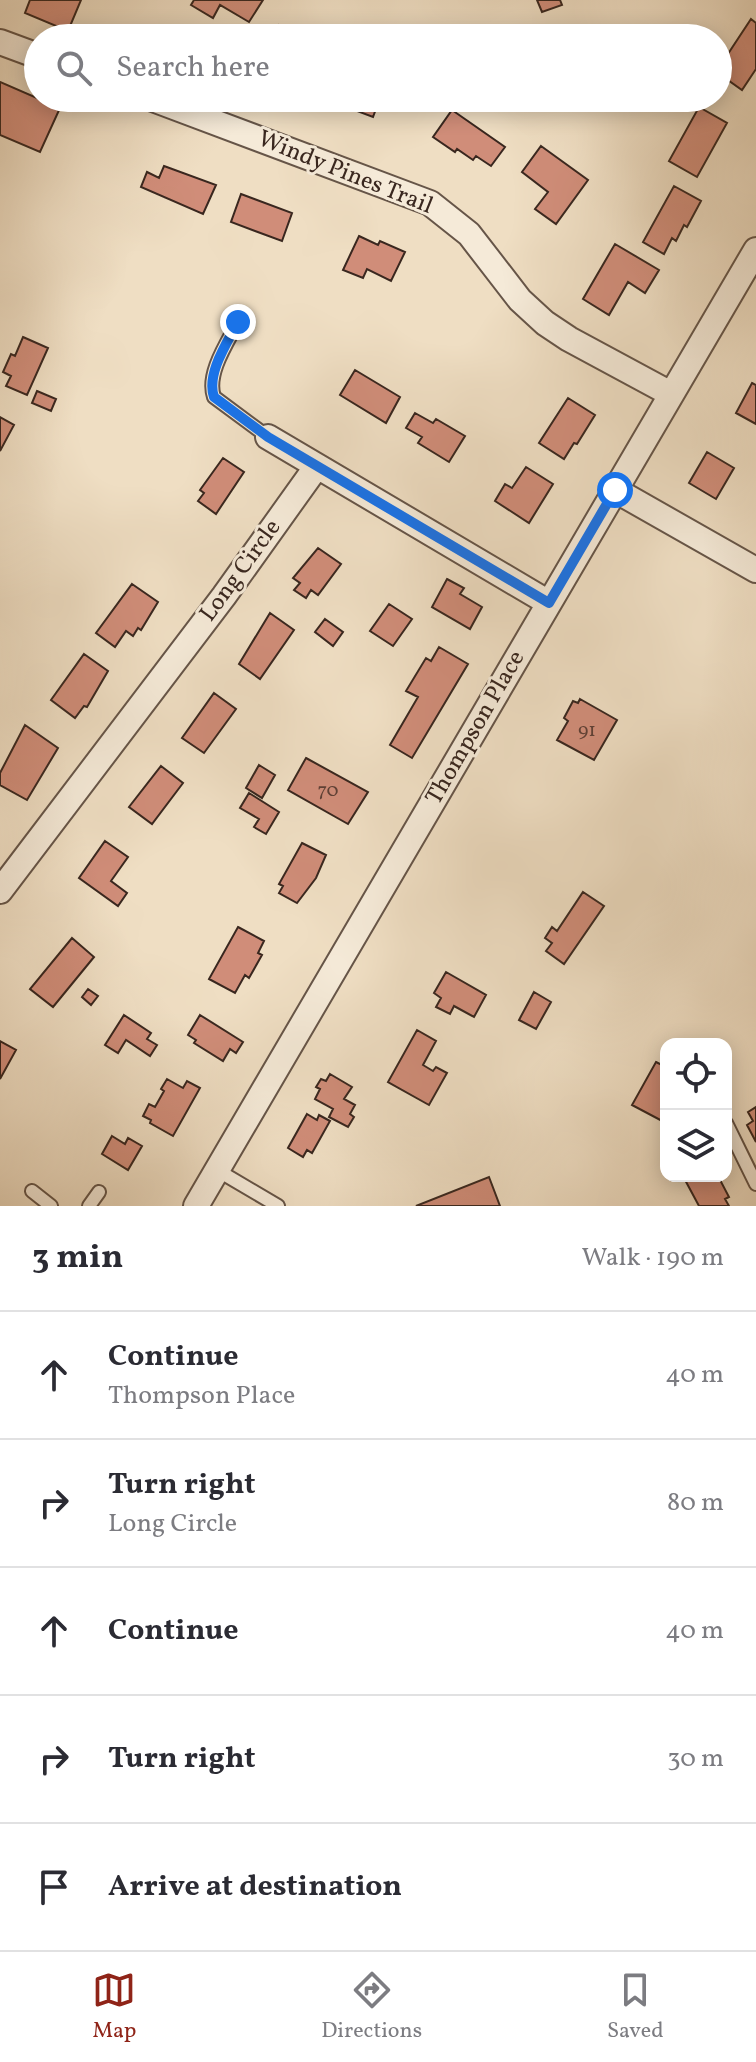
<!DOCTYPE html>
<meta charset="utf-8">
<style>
body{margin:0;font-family:Vollkorn,serif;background:#f7f7f7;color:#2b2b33}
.controls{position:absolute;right:24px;bottom:24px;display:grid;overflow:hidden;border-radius:16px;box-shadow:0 4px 20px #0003}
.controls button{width:72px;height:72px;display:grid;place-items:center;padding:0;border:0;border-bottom:2px solid #e1e1e2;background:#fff;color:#2b2b33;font:40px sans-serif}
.stop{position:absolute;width:24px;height:24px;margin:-18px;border:6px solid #1a73e8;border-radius:50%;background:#fff}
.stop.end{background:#1a73e8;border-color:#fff;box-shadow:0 2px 8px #0008}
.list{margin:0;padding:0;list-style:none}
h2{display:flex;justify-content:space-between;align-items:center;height:104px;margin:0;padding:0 32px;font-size:34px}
h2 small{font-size:26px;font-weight:400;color:#7c7c81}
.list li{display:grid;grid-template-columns:52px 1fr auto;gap:24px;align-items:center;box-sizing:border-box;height:128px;padding:0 32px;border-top:2px solid #e1e1e2}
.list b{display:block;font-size:30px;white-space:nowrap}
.list p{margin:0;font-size:26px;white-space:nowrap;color:#7c7c81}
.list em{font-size:26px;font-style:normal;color:#7c7c81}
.icon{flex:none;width:44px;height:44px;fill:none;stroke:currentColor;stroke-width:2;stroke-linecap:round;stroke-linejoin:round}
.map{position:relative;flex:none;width:756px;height:1206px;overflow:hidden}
.search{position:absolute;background:#fff;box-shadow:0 4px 20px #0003;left:24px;right:24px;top:24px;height:88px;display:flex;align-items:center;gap:20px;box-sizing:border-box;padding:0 28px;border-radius:44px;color:#7c7c81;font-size:30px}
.sheet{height:744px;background:#fff}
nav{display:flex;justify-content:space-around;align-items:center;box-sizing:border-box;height:112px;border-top:2px solid #e1e1e2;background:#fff;font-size:22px;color:#7c7c81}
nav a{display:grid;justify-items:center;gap:4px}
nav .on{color:#8f2418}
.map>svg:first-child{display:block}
.building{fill:#d08d79;stroke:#39271f;stroke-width:2}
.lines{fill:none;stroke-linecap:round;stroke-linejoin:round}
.lane-casing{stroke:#665548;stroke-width:16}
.street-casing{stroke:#665548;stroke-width:28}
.lane{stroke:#f5ead8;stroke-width:12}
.street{stroke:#f5ead8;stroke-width:24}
.route{stroke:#1a73e8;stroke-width:10}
.labels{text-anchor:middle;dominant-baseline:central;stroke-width:6;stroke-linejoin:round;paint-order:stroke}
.number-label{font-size:20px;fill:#5f4036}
.street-label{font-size:24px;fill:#39271f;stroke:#f5ead8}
</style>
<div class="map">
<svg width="756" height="1206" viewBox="0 0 756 1206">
<rect width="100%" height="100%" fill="#efdec3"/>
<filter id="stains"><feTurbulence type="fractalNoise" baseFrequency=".0025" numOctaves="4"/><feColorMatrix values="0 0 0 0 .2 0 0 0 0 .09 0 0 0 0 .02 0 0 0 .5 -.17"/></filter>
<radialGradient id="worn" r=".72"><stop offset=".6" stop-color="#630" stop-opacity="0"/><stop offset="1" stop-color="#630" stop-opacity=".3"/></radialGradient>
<path class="building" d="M 30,0 L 81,0 L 68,31 L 25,13 Z
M 194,0 L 263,0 L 249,22 L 220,5 L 213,18 L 191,5 Z
M 537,0 L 560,0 L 562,5 L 542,12 Z
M 751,19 L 756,23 L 756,69 L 742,90 L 718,73 L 718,69 Z
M 279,25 L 302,38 L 272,38 Z
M 0,82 L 60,108 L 40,152 L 0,135 Z
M 353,98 L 380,98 L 373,117 L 349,108 Z
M 383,98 L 412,98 L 409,108 Z
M 699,107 L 727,123 L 697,177 L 669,161 Z
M 452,110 L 505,147 L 491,166 L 476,156 L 473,160 L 457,149 L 455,152 L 433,137 Z
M 541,146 L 588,180 L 556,224 L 535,209 L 548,192 L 522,172 Z
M 164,166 L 216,185 L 203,214 L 141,187 L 147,172 L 159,178 Z
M 674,186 L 701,201 L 687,227 L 684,225 L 676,241 L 672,238 L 664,254 L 643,242 Z
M 241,194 L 292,213 L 282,241 L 231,222 Z
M 359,236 L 378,245 L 380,241 L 405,252 L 391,281 L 367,269 L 363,278 L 343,270 Z
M 615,244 L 659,270 L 645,293 L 628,282 L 609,315 L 583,299 Z
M 23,337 L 48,348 L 27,395 L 6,386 L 11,376 L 3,372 L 11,354 L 15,356 Z
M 355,370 L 400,397 L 386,423 L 340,395 Z
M 752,383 L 756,385 L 756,424 L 736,413 Z
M 37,391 L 56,399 L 51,411 L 32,403 Z
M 568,398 L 595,415 L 577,444 L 574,443 L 564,459 L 539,443 Z
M 415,413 L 433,423 L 436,419 L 465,436 L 449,462 L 418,443 L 422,437 L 406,428 Z
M 0,417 L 14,425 L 0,451 Z
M 707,452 L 734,468 L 716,499 L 689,483 Z
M 223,458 L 244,472 L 216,514 L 198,501 L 204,493 L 200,490 Z
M 526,467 L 553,484 L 529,523 L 495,501 L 505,484 L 512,488 Z
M 318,548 L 341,564 L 318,595 L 311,590 L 306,598 L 294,590 L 300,583 L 293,578 Z
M 447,579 L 464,588 L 460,594 L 482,607 L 470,629 L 432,607 Z
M 132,584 L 158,602 L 141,630 L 138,628 L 133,636 L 126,631 L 115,647 L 96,633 Z
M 389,604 L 412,619 L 393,646 L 370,631 Z
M 270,613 L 294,630 L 260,679 L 239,664 Z
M 325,619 L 343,632 L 333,646 L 315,632 Z
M 439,647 L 468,664 L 412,758 L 390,745 L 418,697 L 406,691 L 426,658 L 431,661 Z
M 84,654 L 108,671 L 87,707 L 84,706 L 75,718 L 51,700 Z
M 214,693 L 236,709 L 204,753 L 182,738 Z
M 580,699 L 617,720 L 594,760 L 557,740 L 568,721 L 564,718 L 573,701 L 578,703 Z
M 25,725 L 58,748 L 27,800 L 0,785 L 0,773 Z
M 306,758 L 368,792 L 348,824 L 288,790 Z
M 259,765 L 275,775 L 262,798 L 246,788 Z
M 161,766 L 183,783 L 152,824 L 129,807 Z
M 249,793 L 279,812 L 266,834 L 254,827 L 259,819 L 240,808 Z
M 105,841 L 128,857 L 111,881 L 127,893 L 118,906 L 79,878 Z
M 302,843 L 326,855 L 316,878 L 297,903 L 279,893 L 283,886 L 279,884 Z
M 583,892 L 604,906 L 564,964 L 546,951 L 552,943 L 545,938 L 552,927 L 557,931 Z
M 238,927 L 264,941 L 258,953 L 262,955 L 249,978 L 245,975 L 235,993 L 209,979 Z
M 72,938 L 94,957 L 53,1007 L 30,989 Z
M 446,972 L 486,995 L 474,1017 L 454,1006 L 450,1014 L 436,1007 L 441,998 L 434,993 Z
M 88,989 L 98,996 L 91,1005 L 82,997 Z
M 534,992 L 551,1002 L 536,1029 L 519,1020 Z
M 124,1015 L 151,1033 L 147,1039 L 157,1045 L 150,1056 L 126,1040 L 118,1053 L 105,1045 Z
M 200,1015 L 243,1042 L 236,1053 L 230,1049 L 223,1061 L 194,1043 L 196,1040 L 188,1035 Z
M 417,1030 L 436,1041 L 423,1065 L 433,1071 L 436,1067 L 447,1073 L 429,1105 L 388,1082 Z
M 0,1041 L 16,1050 L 0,1079 Z
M 656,1062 L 666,1067 L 666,1123 L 632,1105 Z
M 330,1074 L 352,1087 L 344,1099 L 355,1105 L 350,1114 L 354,1117 L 348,1127 L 329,1117 L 333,1109 L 315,1099 L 320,1089 L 316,1087 L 321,1079 L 326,1081 Z
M 167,1079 L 183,1088 L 187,1081 L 200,1088 L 173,1136 L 150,1123 L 151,1120 L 143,1116 L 149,1104 L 155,1107 L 164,1091 L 161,1089 Z
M 756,1107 L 756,1142 L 747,1125 L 753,1121 L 748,1112 Z
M 307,1114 L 317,1120 L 319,1115 L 330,1121 L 312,1153 L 307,1150 L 303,1157 L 288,1148 Z
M 112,1136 L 125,1144 L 128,1138 L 142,1146 L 128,1170 L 102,1154 Z
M 687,1176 L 718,1176 L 729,1197 L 725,1199 L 729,1206 L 699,1206 L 684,1178 Z
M 489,1177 L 500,1206 L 416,1206 Z"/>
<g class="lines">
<g class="lane-casing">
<path id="lane" d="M 238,322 C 227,343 206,374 214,397 L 268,437
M 726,1123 L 756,1184
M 217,1170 L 278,1206
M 32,1191 L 51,1206
M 89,1206 L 99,1192"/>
</g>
<g class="street-casing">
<path id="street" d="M 0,42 L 38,56
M 150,98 L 430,203 L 469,234 L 520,300 L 545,323 L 569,339 L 671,394
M 268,437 L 549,603
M 615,490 L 756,570
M 0,891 L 224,596 L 317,466
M 196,1206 L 756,250"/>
</g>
<use href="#lane" class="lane"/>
<use href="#street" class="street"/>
</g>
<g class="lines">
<path class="route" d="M 238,322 C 227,343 206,374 214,397 L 268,437 L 549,603 L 615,490"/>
</g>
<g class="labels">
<g class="number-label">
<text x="587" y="731">91</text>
<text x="328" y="791">70</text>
</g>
<g class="street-label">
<text transform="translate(345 173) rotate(22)">Windy Pines Trail</text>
<text transform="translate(241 571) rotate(-54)">Long Circle</text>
<text transform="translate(476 728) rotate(-60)">Thompson Place</text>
</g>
</g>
<rect width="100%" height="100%" filter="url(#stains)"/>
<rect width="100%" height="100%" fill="url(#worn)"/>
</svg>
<div class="controls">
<button><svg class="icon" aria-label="locate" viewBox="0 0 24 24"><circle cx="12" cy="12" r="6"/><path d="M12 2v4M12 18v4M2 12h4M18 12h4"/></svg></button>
<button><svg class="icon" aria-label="layers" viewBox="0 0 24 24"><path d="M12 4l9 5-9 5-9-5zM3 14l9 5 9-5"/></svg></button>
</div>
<div class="stop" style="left:615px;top:490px"></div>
<div class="stop end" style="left:238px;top:322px"></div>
<div class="search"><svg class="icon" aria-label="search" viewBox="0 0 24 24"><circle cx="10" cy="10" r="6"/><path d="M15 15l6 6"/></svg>Search here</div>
</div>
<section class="sheet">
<h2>3 min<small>Walk · 190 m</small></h2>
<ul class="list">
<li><svg class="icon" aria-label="ahead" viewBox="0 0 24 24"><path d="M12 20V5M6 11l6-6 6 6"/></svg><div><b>Continue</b><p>Thompson Place</p></div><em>40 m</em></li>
<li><svg class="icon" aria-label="right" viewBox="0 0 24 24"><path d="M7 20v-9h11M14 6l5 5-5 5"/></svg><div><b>Turn right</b><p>Long Circle</p></div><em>80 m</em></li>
<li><svg class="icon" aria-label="ahead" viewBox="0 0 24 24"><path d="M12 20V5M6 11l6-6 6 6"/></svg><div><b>Continue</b></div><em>40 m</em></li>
<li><svg class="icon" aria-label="right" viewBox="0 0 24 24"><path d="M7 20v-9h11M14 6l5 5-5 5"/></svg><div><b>Turn right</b></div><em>30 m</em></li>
<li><svg class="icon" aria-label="arrive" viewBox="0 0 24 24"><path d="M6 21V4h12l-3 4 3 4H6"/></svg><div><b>Arrive at destination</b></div></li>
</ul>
</section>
<nav>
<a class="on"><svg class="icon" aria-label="map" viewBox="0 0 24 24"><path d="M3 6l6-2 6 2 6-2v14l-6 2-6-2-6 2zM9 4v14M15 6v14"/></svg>Map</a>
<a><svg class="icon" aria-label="directions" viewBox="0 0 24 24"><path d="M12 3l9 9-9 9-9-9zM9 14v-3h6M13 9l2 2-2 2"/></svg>Directions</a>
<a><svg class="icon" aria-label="saved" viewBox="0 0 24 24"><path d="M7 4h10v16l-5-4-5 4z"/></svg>Saved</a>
</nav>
